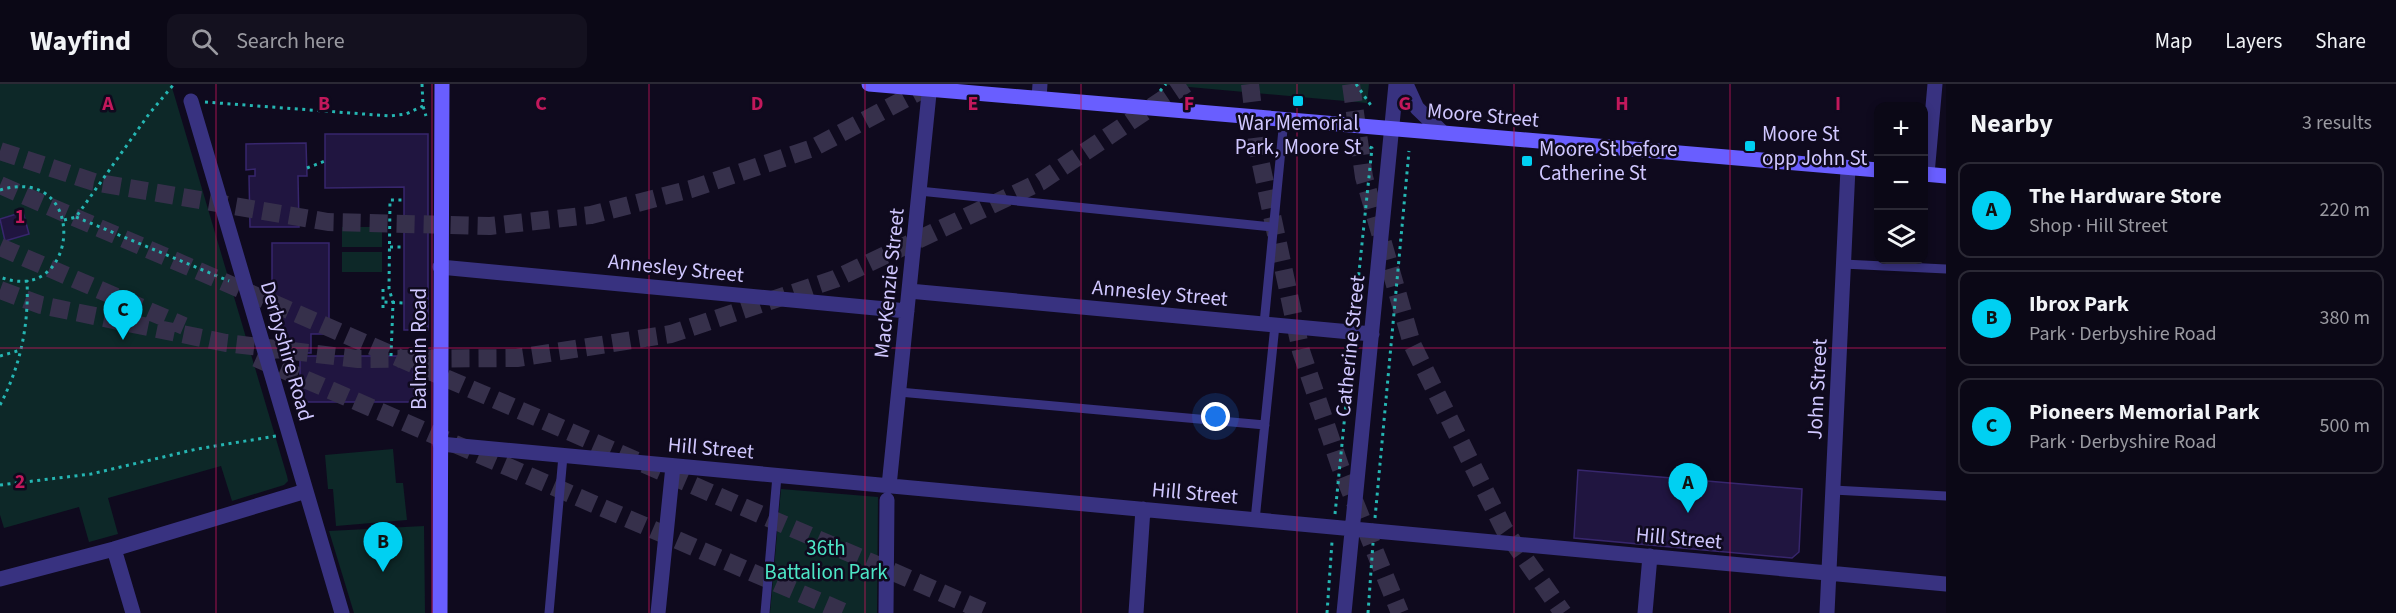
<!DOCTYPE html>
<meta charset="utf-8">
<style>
body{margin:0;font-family:"Source Sans 3",sans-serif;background:#14111f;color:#f1f3f6}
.controls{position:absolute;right:18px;top:18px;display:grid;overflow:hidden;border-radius:12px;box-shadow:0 3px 9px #0003}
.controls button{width:54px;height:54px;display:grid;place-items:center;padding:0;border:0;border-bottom:2px solid #2b2935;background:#0b0816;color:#f1f3f6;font:30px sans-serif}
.you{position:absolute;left:1216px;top:333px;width:21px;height:21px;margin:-15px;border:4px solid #fff;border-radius:50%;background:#1a73e8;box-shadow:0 0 0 9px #1a73e833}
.badge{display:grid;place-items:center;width:39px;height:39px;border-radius:50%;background:#00d0f2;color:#111;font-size:20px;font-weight:700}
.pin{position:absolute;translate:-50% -50px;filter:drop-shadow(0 2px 3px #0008)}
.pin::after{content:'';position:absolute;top:32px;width:21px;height:18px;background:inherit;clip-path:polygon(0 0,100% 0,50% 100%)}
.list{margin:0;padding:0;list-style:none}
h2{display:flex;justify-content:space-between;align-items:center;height:78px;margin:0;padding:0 24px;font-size:26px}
h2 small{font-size:20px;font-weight:400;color:#9a9aa1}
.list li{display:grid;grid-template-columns:39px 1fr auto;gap:18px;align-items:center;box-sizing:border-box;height:96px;margin:0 12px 12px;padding:0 12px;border:2px solid #2b2935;border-radius:12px}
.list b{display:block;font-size:22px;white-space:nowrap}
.list p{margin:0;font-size:20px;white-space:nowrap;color:#9a9aa1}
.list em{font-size:20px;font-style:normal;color:#9a9aa1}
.icon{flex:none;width:33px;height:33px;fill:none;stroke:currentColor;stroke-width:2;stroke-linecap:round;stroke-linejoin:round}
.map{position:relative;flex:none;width:1946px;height:529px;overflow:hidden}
header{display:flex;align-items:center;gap:36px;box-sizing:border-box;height:84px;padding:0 30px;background:#0b0816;border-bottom:2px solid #2b2935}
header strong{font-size:28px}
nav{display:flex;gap:33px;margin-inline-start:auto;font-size:21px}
.search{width:420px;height:54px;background:#14111f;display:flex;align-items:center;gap:15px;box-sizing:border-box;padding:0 21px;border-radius:12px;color:#9a9aa1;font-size:22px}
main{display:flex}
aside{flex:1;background:#0b0816}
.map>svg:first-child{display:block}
.green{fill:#0d2828}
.building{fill:#201540;stroke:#37266d;stroke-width:1.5}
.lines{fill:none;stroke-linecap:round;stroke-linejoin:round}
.motorway-tunnel{stroke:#36304b;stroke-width:18;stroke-dasharray:18 9;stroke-linecap:butt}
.path{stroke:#25b5b2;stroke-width:3;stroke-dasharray:3 4.5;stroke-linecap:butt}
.service{stroke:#383280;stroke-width:9}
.minor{stroke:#383280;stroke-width:15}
.secondary{stroke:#695eff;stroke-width:15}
.path-bridge{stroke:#25b5b2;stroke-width:3;stroke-dasharray:3 4.5;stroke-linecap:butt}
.grid{fill:none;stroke:#c2185b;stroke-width:1.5;stroke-opacity:0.55}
.poi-dot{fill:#00d0f2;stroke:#0f0a1e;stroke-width:2}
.labels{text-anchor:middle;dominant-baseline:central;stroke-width:5;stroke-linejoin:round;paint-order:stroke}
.street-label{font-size:21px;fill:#d0c7ff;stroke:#0f0a1e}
.poi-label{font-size:21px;fill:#d0c7ff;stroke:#0f0a1e;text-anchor:start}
.park-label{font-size:21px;fill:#4de6c6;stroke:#0f0a1e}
.grid-label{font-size:20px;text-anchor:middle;font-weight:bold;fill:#c2185b;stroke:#0f0a1e;stroke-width:5;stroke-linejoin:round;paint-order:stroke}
</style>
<header>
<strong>Wayfind</strong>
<div class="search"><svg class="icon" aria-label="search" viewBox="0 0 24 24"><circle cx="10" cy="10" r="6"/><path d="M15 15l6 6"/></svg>Search here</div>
<nav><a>Map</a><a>Layers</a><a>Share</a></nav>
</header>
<main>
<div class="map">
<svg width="1946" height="529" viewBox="0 0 1946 529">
<rect width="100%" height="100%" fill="#0f0a1e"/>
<path class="green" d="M 0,0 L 171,0 L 287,392 L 288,397 L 284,401 L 232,417 L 221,382 L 108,414 L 118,450 L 89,458 L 79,423 L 4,444 L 0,431 Z
M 1156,0 L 1369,0 L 1367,19 Z
M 342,143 L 382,143 L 382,163 L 342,163 Z
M 342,168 L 382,168 L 382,188 L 342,188 Z
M 393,365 L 396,399 L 403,399 L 407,436 L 336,442 L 333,405 L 328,405 L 325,371 Z
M 781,405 L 878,413 L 877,529 L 770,529 Z
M 424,442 L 425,529 L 354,529 L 329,447 Z"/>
<path class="building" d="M 325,50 L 428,50 L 428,246 L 404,246 L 404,103 L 325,104 Z
M 306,59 L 307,92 L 298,92 L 299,143 L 250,143 L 249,92 L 255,92 L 255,85 L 246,86 L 246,60 Z
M 23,128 L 29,150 L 5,157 L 0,135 Z
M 272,159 L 329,159 L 329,250 L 311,250 L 311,269 L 280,269 L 280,247 L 275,248 L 275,236 L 272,236 Z
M 300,272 L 413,272 L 414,318 L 300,318 Z
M 1578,386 L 1802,405 L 1799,468 L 1792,474 L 1574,454 Z"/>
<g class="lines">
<path class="motorway-tunnel" d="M 1250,0 L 1258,66 L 1301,267 L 1340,382 L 1400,529
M 1351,0 L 1364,93 L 1412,260 L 1504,445 L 1563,529
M 0,67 L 94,98 L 328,138 L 490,142 L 591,131 L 691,105 L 813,64 L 933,0
M 0,101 L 988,529
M 0,163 L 184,242
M 0,206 L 41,221 L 226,259 L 358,275 L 517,274 L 671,250 L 835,195 L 1040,98 L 1186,0
M 256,274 L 846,529"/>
<path class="path" d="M 422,0 L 423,22 L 426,32
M 1356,0 L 1372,23
M 1160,7 L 1166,0
M 205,18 L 390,32 L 406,30 L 423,22
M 307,84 L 325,77
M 0,106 C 90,79 80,224 0,193
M 76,133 L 229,197
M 64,136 L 76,133 L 149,30 L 174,0
M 390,163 L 404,163
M 383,205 L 383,218
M 383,224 L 383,218 L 404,219
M 1354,236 L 1372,64 L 1367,62
M 0,272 L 21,266
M 0,321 C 21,281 29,240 27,196
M 0,401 L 91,390 L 197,365 L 276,352
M 1335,430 L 1352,260
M 1375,434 L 1409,67
M 1327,529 L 1332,458
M 1368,529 L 1373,459"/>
<path class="service" d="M 919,107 L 1273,143
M 1843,180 L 1946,185
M 1264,240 L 1284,35
M 899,308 L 1265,341
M 1833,406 L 1946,412
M 1255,436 L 1275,241
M 549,529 L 563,372
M 765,529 L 777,392"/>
<path class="minor" d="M 1406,0 L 1417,24 L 1442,48
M 1039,14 L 1040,0
M 191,17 L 342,529
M 1927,90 L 1935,0
M 440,183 L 907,227
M 909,207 L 1372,250
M 440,360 L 1946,500
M 889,402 L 930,0
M 114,465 L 133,529
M 0,495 L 114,465 L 306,407
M 658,529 L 673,382
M 886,529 L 887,416
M 1136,529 L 1143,425
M 1344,529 L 1396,0
M 1645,529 L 1650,472
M 1827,529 L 1848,84"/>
<path class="secondary" d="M 869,0 L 1878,86
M 1924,90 L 1946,92
M 440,529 L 442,0"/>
<path class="path-bridge" d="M 391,272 L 393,219 L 389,204 L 390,116 L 404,116"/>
</g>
<path class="grid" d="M 216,0 L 216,529M 432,0 L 432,529M 649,0 L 649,529M 865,0 L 865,529M 1081,0 L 1081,529M 1297,0 L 1297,529M 1514,0 L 1514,529M 1730,0 L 1730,529M 0,264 L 1946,264"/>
<g class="poi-dot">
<rect x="1292" y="11" width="12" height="12" rx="3"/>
<rect x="1744" y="56" width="12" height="12" rx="3"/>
<rect x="1521" y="71" width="12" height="12" rx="3"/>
</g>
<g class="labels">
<g class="street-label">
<text transform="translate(1483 31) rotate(5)">Moore Street</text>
<text transform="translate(676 184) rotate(6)">Annesley Street</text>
<text transform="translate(889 199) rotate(-84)">MacKenzie Street</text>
<text transform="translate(1160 209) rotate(5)">Annesley Street</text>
<text transform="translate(1350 262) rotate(-84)">Catherine Street</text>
<text transform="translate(419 265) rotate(-90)">Balmain Road</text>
<text transform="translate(287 267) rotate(74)">Derbyshire Road</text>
<text transform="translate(1817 305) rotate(-87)">John Street</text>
<text transform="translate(711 364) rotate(5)">Hill Street</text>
<text transform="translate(1195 409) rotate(5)">Hill Street</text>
<text transform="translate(1679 454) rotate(5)">Hill Street</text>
</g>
<g class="poi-label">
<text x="1298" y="39" text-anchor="middle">War Memorial<tspan x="1298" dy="24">Park, Moore St</tspan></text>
<text x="1762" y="50">Moore St<tspan x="1762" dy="24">opp John St</tspan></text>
<text x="1539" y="65">Moore St before<tspan x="1539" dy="24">Catherine St</tspan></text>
</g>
<g class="park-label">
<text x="826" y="464">36th<tspan x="826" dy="24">Battalion Park</tspan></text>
</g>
</g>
<g class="grid-label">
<text x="108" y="26">A</text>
<text x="324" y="26">B</text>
<text x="541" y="26">C</text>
<text x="757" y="26">D</text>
<text x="973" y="26">E</text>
<text x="1189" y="26">F</text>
<text x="1405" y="26">G</text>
<text x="1622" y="26">H</text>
<text x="1838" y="26">I</text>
<text x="20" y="139">1</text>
<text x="20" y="404">2</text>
</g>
</svg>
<div class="controls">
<button>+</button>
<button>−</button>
<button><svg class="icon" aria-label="layers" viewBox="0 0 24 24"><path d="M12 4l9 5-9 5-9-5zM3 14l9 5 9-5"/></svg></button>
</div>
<div class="you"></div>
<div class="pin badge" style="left:1688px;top:429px">A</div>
<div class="pin badge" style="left:383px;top:488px">B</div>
<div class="pin badge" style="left:123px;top:256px">C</div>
</div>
<aside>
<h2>Nearby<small>3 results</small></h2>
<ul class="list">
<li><span class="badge">A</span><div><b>The Hardware Store</b><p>Shop · Hill Street</p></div><em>220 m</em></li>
<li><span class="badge">B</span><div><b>Ibrox Park</b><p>Park · Derbyshire Road</p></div><em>380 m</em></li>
<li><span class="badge">C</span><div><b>Pioneers Memorial Park</b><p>Park · Derbyshire Road</p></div><em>500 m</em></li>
</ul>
</aside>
</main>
